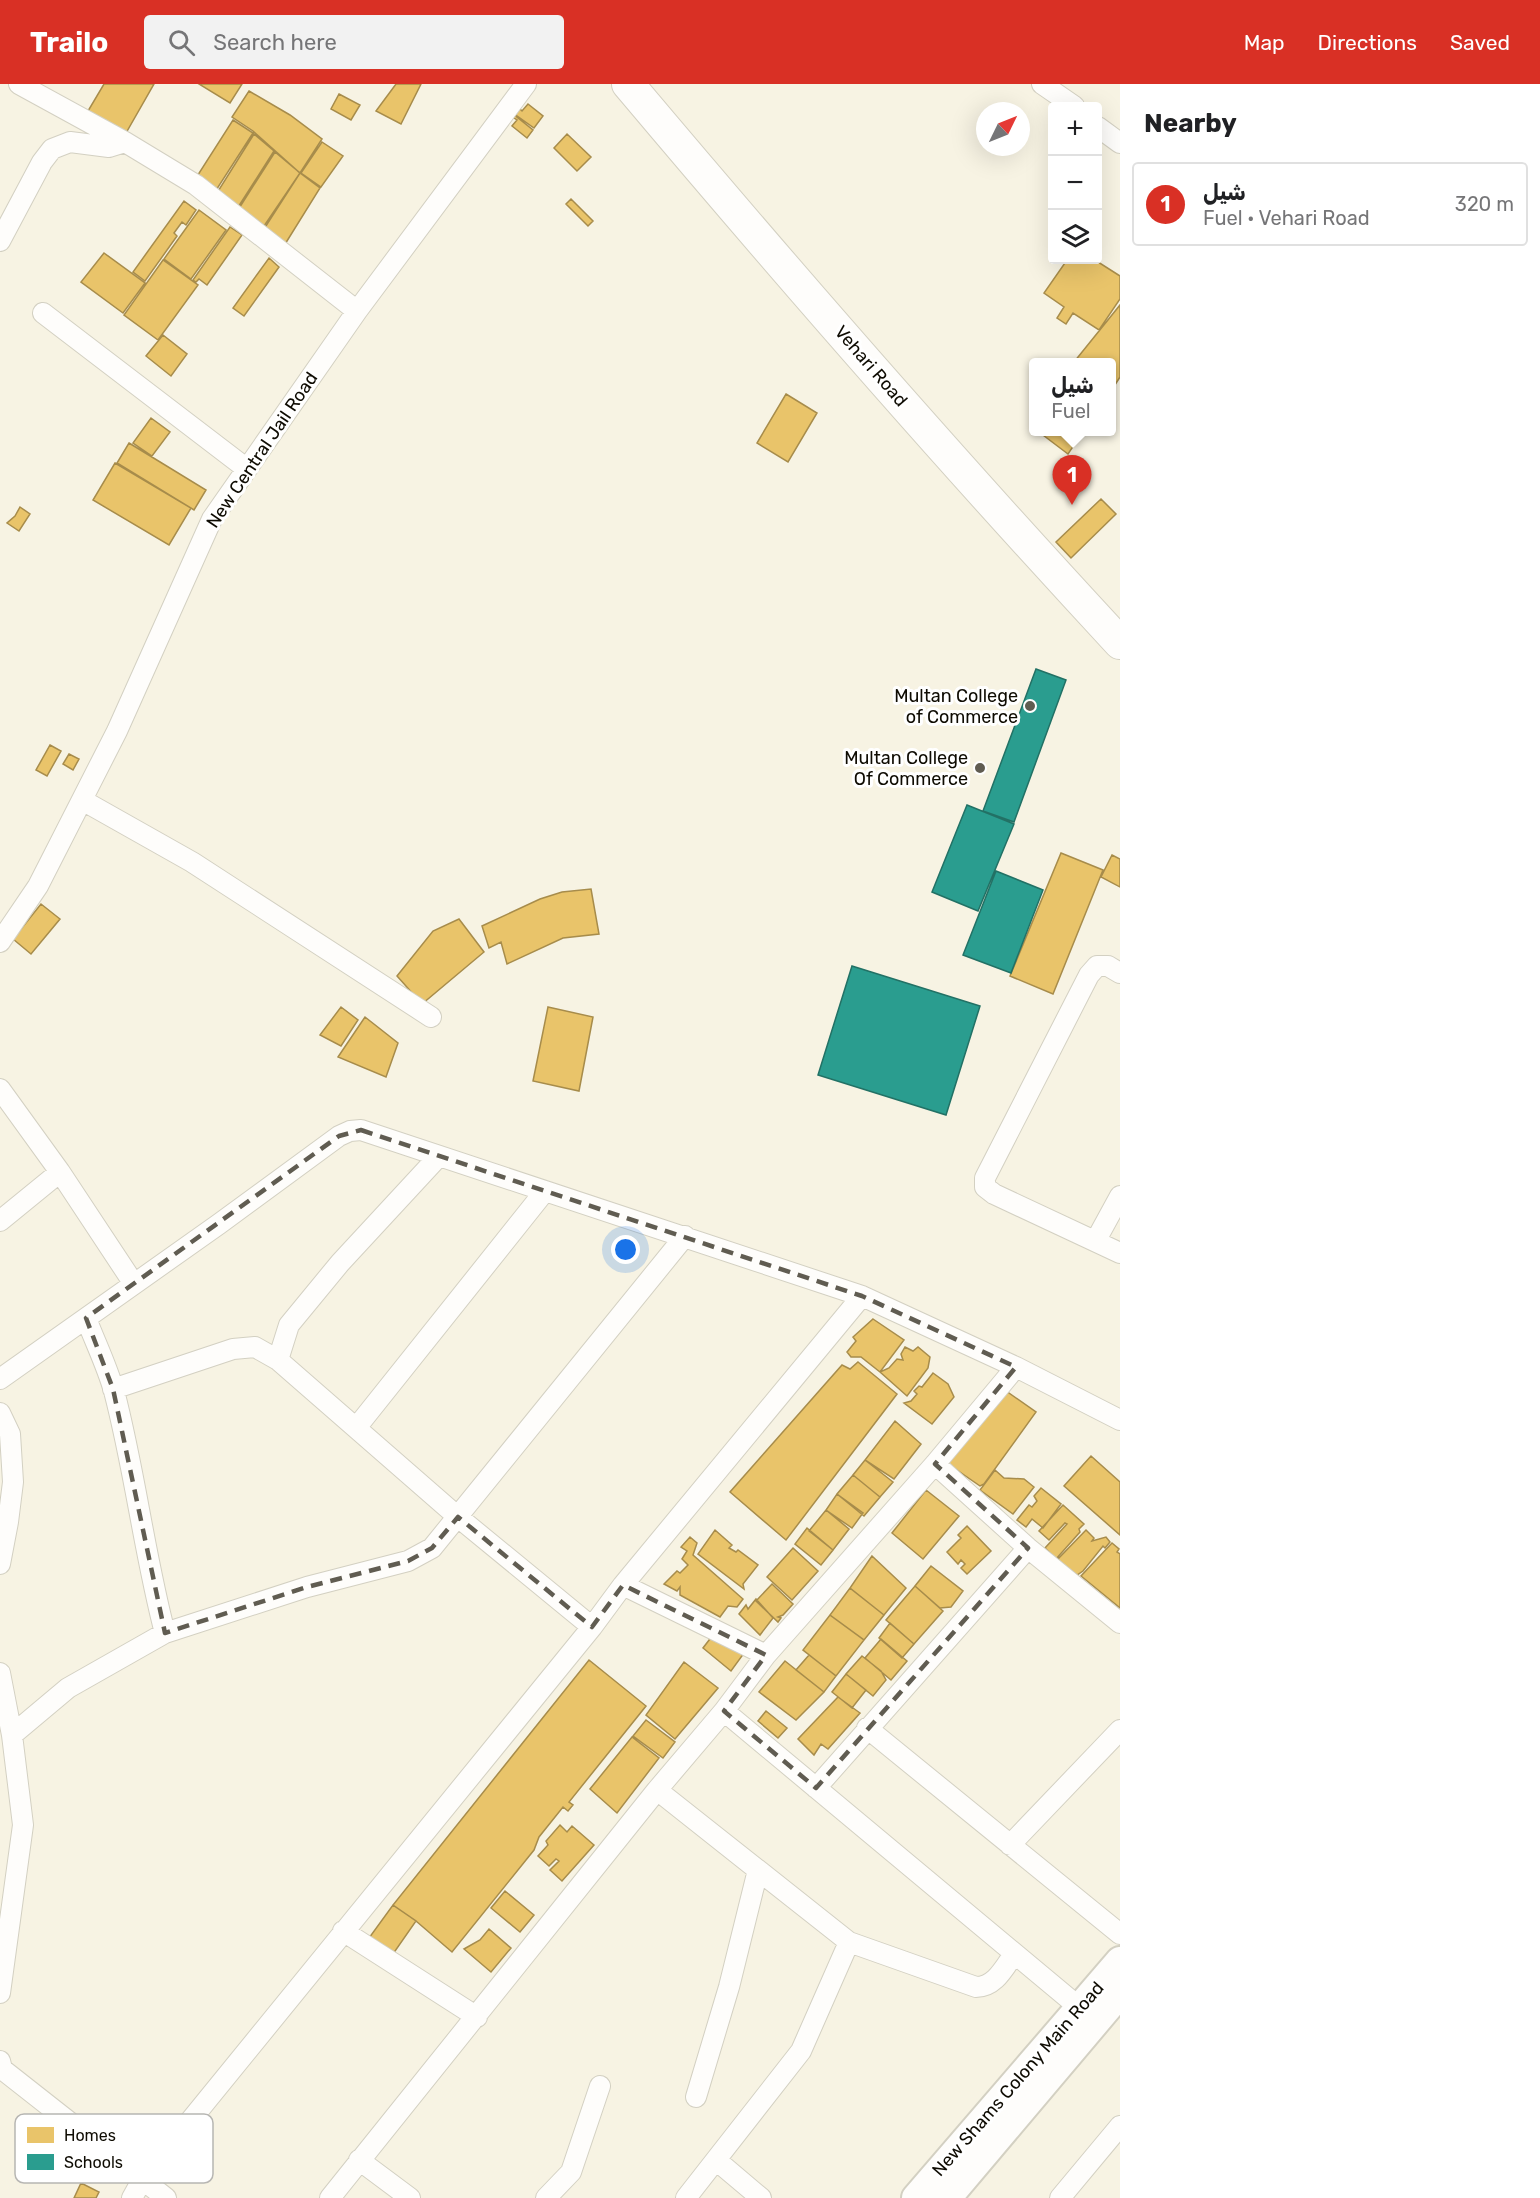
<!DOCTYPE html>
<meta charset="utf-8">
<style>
body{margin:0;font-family:Rubik,Cairo,sans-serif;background:#f2f2f2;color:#202124}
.controls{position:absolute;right:18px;top:18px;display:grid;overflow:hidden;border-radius:6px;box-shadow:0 6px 24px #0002}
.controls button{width:54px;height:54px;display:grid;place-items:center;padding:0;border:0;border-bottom:2px solid #e0e0e0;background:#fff;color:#202124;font:30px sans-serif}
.compass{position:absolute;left:976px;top:18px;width:54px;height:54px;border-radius:50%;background:#fff;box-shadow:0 6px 24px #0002;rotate:47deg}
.you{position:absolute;left:626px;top:1166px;width:21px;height:21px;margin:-15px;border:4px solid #fff;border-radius:50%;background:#1a73e8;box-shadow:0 0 0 9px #1a73e833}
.badge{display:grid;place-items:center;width:39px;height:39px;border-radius:50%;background:#d93025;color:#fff;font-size:20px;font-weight:700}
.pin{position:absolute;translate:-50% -50px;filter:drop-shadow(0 2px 3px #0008)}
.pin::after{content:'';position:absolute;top:32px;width:21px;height:18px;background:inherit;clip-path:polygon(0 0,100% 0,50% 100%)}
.popup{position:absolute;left:1029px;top:274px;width:87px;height:78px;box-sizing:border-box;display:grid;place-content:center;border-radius:6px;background:#fff;filter:drop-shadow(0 2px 4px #0005);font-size:20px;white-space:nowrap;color:#757577}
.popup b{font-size:22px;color:#202124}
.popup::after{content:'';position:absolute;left:50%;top:100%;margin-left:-12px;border:12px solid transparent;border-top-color:#fff}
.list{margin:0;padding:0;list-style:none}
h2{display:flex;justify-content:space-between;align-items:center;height:78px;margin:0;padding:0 24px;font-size:26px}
h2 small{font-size:20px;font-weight:400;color:#757577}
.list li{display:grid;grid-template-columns:39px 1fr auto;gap:18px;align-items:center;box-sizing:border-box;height:84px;margin:0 12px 12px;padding:0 12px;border:2px solid #e0e0e0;border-radius:6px}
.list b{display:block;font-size:22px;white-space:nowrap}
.list p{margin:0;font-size:20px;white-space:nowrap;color:#757577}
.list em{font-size:20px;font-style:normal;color:#757577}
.icon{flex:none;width:33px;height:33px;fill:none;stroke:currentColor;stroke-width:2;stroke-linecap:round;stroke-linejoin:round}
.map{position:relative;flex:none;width:1120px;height:2114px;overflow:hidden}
header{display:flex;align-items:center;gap:36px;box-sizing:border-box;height:84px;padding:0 30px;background:#d93025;color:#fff}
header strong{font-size:28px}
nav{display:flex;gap:33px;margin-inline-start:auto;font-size:21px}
.search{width:420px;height:54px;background:#f2f2f2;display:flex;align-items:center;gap:15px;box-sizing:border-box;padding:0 21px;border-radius:6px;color:#757577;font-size:22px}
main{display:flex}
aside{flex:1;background:#fff}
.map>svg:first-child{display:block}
.homes{fill:#e9c46a;stroke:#a78c4b;stroke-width:1.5}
.schools{fill:#2a9d8f;stroke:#227165;stroke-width:1.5}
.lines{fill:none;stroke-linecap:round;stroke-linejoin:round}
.street-casing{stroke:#d3d0c2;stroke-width:22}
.secondary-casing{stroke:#d3d0c2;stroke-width:32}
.primary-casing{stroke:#d3d0c2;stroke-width:34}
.street{stroke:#fefdfb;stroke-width:20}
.secondary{stroke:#fefdfb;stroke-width:28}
.primary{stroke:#fefdfb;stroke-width:32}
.marked{fill:none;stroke:#605c51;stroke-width:4.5;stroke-dasharray:12 8;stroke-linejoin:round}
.poi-dot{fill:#605c51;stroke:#fff;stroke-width:2}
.labels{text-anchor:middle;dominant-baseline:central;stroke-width:6;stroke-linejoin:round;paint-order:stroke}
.street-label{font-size:18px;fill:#0e0b02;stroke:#fff}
.poi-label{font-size:18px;fill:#0e0b02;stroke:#fff;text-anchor:end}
.key{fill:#fff;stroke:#b7b6b3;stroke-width:1.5}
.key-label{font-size:16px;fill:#0e0b02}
</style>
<header>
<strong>Trailo</strong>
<div class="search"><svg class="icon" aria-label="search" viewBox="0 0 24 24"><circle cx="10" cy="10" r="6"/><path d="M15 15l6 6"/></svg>Search here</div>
<nav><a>Map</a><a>Directions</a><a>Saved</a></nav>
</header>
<main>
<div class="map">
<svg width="1120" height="2114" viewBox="0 0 1120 2114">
<rect width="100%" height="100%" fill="#f7f3e3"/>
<path class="homes" d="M 104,0 L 154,0 L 126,49 L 88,27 Z
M 199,0 L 242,0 L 230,19 Z
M 396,0 L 421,0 L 401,40 L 376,27 Z
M 249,7 L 290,31 L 322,55 L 300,89 L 253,47 L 232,33 Z
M 339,10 L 360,21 L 351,36 L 331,25 Z
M 528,20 L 543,32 L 534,44 L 513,29 L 518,23 L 522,27 Z
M 513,30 L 533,46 L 527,54 L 512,42 L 517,36 L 511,32 Z
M 233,36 L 253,49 L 213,111 L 194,97 Z
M 254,50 L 274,67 L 235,128 L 215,112 Z
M 567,50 L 591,73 L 577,87 L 554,64 Z
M 322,58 L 343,72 L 321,103 L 301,89 Z
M 275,68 L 300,89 L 260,148 L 236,129 Z
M 300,89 L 320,104 L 282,165 L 262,148 Z
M 571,115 L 593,137 L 588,142 L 566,120 Z
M 184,117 L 196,126 L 186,141 L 182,138 L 174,149 L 177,152 L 145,197 L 133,188 Z
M 199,126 L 226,146 L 191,195 L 164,175 Z
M 230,143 L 242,151 L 207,201 L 199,195 L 196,198 L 193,196 Z
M 104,169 L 145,199 L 123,229 L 81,198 Z
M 269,174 L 279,183 L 244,232 L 233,224 Z
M 163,176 L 198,201 L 158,256 L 124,231 Z
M 1067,176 L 1095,176 L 1120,192 L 1120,215 L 1099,246 L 1073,229 L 1066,240 L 1057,234 L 1064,223 L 1044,209 Z
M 1120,221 L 1120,293 L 1111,307 L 1111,278 L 1074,278 Z
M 163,251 L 187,270 L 171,292 L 146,272 Z
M 786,310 L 817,329 L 788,378 L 757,359 Z
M 151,334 L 170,348 L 152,372 L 133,359 Z
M 1039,348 L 1083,348 L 1068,370 Z
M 129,359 L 206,406 L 194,426 L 117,379 Z
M 115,379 L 191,424 L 169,461 L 93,416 Z
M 1101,415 L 1116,430 L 1071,474 L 1056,458 Z
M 20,423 L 30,430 L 19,447 L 7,439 L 15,432 Z
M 50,661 L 61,667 L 47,692 L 36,686 Z
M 69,670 L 79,675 L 73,686 L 63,680 Z
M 1061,769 L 1103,786 L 1053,910 L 1010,892 Z
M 1112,771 L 1120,775 L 1120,803 L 1101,793 Z
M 591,805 L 599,850 L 563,854 L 507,880 L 501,858 L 489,864 L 482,842 L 540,815 L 562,808 Z
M 41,820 L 60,835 L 31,870 L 13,855 Z
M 459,835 L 484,868 L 422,920 L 397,892 L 433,847 Z
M 341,923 L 358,936 L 341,962 L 320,951 Z
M 548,923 L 593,933 L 579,1007 L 533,997 Z
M 365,933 L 398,959 L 386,993 L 338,973 Z
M 873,1235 L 904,1256 L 880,1288 L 861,1273 L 851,1273 L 847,1268 L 856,1257 L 853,1253 Z
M 905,1263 L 913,1267 L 918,1263 L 930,1273 L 928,1284 L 907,1312 L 880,1288 L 889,1284 L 897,1275 L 903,1276 L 901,1270 Z
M 858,1278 L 897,1310 L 786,1456 L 730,1408 L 842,1281 L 850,1285 Z
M 933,1289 L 948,1300 L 954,1313 L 932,1340 L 904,1319 L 911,1317 L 917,1310 L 914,1307 L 919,1302 L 922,1303 Z
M 999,1302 L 1036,1328 L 984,1400 L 980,1402 L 944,1377 Z
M 895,1337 L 921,1360 L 894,1395 L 865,1376 Z
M 1091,1372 L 1120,1398 L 1120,1451 L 1064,1402 Z
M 865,1376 L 893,1398 L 880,1413 L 853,1391 Z
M 995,1386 L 1004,1394 L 1024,1395 L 1034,1403 L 1013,1430 L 980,1406 Z
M 853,1391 L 880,1413 L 864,1432 L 837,1410 Z
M 1041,1404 L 1061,1420 L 1043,1444 L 1032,1435 L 1026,1443 L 1017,1436 L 1029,1421 L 1032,1423 L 1037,1417 L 1034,1412 Z
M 926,1406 L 959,1432 L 923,1475 L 892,1449 Z
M 837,1410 L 863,1429 L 852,1444 L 826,1426 Z
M 1063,1421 L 1084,1440 L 1079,1445 L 1080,1448 L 1056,1475 L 1045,1464 L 1067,1440 L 1065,1439 L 1049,1456 L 1039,1447 Z
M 826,1426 L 849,1445 L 833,1466 L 809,1447 Z
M 967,1442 L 991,1467 L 967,1490 L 961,1484 L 965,1480 L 961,1476 L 958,1480 L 947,1468 L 961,1454 L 958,1451 Z
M 807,1444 L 833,1466 L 821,1481 L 795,1460 Z
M 715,1446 L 732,1461 L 729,1464 L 736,1468 L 738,1466 L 758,1481 L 743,1500 L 744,1505 L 698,1470 Z
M 1086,1446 L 1094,1454 L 1092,1457 L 1106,1453 L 1110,1458 L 1105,1464 L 1103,1462 L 1083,1487 L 1077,1491 L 1057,1476 Z
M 690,1453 L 697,1459 L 693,1471 L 743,1515 L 737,1523 L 728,1522 L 720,1533 L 680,1511 L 680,1503 L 677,1507 L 664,1500 L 677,1487 L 680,1489 L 688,1481 L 682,1475 L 687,1467 L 681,1463 Z
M 1112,1459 L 1119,1465 L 1117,1468 L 1120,1470 L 1120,1524 L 1081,1492 Z
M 793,1464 L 818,1487 L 792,1516 L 767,1493 Z
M 872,1472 L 906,1504 L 884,1531 L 850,1504 Z
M 931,1482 L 963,1507 L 951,1523 L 940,1524 L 915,1502 Z
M 772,1500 L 793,1520 L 783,1531 L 778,1533 L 781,1534 L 778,1538 L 756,1517 Z
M 915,1502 L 943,1527 L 914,1560 L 886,1536 Z
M 850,1504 L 884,1531 L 864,1556 L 830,1531 Z
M 756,1515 L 773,1534 L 760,1551 L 739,1530 L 746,1521 L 748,1525 Z
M 830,1531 L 864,1556 L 836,1592 L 803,1566 Z
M 890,1539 L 914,1560 L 902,1574 L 879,1554 Z
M 716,1547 L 747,1565 L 731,1587 L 703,1564 Z
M 881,1555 L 907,1577 L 891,1596 L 865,1574 Z
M 809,1571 L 836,1592 L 824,1608 L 796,1586 Z
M 862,1572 L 881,1587 L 886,1596 L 873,1612 L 846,1590 Z
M 589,1576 L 646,1622 L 569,1718 L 573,1721 L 568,1727 L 563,1723 L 539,1753 L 534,1766 L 452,1868 L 416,1837 L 393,1821 Z
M 785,1577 L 824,1608 L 796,1636 L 759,1608 Z
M 684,1578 L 718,1604 L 675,1655 L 646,1631 Z
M 846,1590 L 866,1606 L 852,1624 L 832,1608 Z
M 838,1613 L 860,1629 L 828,1665 L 821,1660 L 814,1671 L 798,1655 Z
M 766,1627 L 787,1644 L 778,1654 L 758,1637 Z
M 646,1636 L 675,1658 L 663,1674 L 633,1652 Z
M 632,1653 L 659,1674 L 617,1729 L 590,1705 Z
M 560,1741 L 567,1748 L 572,1742 L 594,1761 L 562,1797 L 550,1786 L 559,1777 L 556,1775 L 549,1782 L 538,1772 L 548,1761 L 546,1757 Z
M 505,1807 L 534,1831 L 520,1848 L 491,1824 Z
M 393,1821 L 416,1837 L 393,1870 L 369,1854 Z
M 489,1845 L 511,1864 L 491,1888 L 464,1865 L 480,1856 Z
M 81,2099 L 99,2108 L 96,2114 L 74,2114 Z"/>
<path class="schools" d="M 1036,585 L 1066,596 L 1014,738 L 983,727 Z
M 967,721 L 1014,740 L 978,827 L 932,808 Z
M 996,787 L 1043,806 L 1011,889 L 963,871 Z
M 852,882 L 980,922 L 946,1031 L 818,991 Z"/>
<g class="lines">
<g class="street-casing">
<path id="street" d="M 19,0 L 125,58 L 196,101 L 357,227
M 1042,0 L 1074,22
M 1098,43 L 1120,59
M 0,157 L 42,78 L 52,65 L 70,58 L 109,63 L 125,58
M 43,229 L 247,385
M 82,716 L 192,778 L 431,933
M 0,858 L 38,802 L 117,647 L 212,435 L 357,227 L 526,0
M 1120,889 L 1108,882 L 1097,882 L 1089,891 L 985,1094 L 985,1103 L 994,1110 L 1120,1169
M 0,1005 L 60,1088 L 134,1200
M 0,1137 L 60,1088
M 1096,1156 L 1120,1112
M 86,1234 C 95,1258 107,1282 114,1307 C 135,1387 144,1469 165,1549
M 278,1276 L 289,1241 L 340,1179 L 439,1072
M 0,1295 L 219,1140 L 339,1052 L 350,1047 L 361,1046 L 862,1212 L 1016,1283 L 1120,1336
M 113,1305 L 233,1265 L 255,1263 L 278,1276 L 458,1433 L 592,1543
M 0,1329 L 10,1350 L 13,1398 L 8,1438 L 0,1480
M 356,1344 L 545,1107
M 935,1380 L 1028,1464 L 1120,1539
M 623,1501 L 766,1571
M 0,1589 L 12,1651 L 23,1741 L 0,1909
M 724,1627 L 1080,1924
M 867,1644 L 1120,1850
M 12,1651 L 68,1604 L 165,1549 L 307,1503 L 408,1477 L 432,1464 L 685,1152
M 816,1704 L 1028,1464
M 657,1706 L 849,1858 L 976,1903 C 995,1903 1004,1884 1014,1870
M 1010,1761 L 1120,1646
M 343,1847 L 477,1933
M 0,1977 L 2,1985 L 166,2114
M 696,2013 L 729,1903 L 758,1786
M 359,2076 L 410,2114
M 716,2076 L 761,2114
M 132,2114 L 142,2096 L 592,1543 L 623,1501 L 862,1212
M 330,2114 L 657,1706 L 724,1627 L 766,1571 L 935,1380 L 1016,1283
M 546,2114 L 571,2088 L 600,2002
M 686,2114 L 801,1967 L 849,1858
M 1060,2114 L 1120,2042"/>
</g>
<g class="secondary-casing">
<path id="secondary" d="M 916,2114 L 1120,1877
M 947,2114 L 1120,1909"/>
</g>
<g class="primary-casing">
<path id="primary" d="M 628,0 C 788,190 951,377 1120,559"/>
</g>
<use href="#street" class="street"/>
<use href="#secondary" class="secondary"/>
<use href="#primary" class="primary"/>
</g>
<path class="marked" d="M 361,1046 L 862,1212 L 1016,1283 L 935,1380 L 1028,1464 L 816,1704 L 724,1627 L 766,1571 L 623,1501 L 592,1543 L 458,1433 L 432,1464 L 408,1477 L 307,1503 L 165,1549 L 113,1305 L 86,1234 L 339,1052 Z"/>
<g class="poi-dot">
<circle cx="1030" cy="622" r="6"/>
<circle cx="980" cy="684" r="6"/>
</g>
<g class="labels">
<g class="street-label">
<text transform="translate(871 282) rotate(49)">Vehari Road</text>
<text transform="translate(262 366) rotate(-56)">New Central Jail Road</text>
<text transform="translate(1018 1995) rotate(-49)">New Shams Colony Main Road</text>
</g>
<g class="poi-label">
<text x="1018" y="612">Multan College<tspan x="1018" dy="21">of Commerce</tspan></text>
<text x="968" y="674">Multan College<tspan x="968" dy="21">Of Commerce</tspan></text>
</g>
</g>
<rect x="15" y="2030" width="198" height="69" rx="9" class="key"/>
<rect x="27" y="2043" width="27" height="16" fill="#e9c46a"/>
<rect x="27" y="2070" width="27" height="16" fill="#2a9d8f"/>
<g class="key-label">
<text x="64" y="2057">Homes</text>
<text x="64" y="2084">Schools</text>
</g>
</svg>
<div class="controls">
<button>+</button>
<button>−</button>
<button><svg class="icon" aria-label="layers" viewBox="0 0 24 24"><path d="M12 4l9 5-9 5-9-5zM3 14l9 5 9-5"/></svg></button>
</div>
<svg class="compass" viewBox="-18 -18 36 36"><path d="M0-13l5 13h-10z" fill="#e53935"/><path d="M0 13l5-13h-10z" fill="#757577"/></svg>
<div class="you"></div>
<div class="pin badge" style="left:1072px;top:421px">1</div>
<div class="popup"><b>شیل</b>Fuel</div>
</div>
<aside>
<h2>Nearby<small></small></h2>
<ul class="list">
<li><span class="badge">1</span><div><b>شیل</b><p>Fuel · Vehari Road</p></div><em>320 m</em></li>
</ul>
</aside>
</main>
